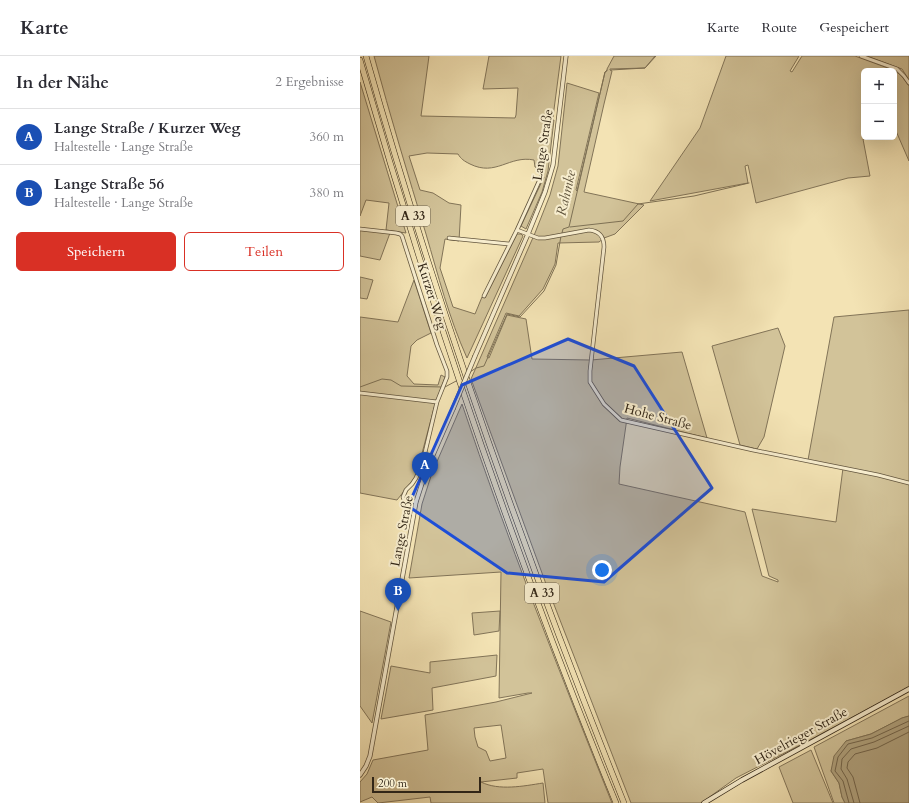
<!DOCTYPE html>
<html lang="de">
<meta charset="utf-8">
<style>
body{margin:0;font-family:Cardo,serif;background:#f7f7f7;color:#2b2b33}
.controls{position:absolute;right:12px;top:12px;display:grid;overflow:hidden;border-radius:6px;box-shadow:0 4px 16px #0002}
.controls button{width:36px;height:36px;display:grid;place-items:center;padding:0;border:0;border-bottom:1px solid #e1e1e2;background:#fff;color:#2b2b33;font:20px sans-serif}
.scale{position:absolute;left:12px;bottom:10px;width:109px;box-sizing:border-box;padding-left:4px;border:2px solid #322617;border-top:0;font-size:11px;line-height:14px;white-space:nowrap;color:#322617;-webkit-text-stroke:3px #f7edce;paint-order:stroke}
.you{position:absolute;left:242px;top:514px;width:14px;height:14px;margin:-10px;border:3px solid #fff;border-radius:50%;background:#1a73e8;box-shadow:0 0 0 6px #1a73e833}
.badge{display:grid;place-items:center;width:26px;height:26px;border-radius:50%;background:#d93025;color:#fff;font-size:13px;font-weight:700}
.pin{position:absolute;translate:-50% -33px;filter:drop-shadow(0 1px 2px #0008)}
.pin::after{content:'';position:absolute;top:21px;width:14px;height:12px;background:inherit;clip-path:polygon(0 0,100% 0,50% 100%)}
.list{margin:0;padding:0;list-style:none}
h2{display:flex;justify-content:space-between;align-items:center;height:52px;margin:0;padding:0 16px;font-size:17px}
h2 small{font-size:13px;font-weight:400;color:#7c7c81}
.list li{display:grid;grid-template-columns:26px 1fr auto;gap:12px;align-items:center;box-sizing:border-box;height:56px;padding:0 16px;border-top:1px solid #e1e1e2}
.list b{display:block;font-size:15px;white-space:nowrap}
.list p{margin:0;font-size:13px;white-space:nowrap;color:#7c7c81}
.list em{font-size:13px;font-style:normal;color:#7c7c81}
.actions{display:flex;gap:8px;padding:12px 16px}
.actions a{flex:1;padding:9px 0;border:1px solid #d93025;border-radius:6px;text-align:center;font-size:14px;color:#d93025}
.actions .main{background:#d93025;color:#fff}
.map{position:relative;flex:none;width:549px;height:747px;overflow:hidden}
header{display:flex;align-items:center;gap:24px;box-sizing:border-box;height:56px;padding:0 20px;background:#fff;border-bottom:1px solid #e1e1e2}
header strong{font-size:19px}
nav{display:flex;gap:22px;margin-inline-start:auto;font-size:14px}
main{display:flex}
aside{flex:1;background:#fff}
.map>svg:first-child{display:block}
.green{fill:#d2c399;stroke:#827458;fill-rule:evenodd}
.water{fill:#b1a37f;stroke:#7e7155}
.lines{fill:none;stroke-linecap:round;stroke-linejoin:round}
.shore{stroke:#72644b;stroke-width:1}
.stream{stroke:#7e7155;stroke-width:1}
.minor-casing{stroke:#62553e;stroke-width:4.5}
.tertiary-casing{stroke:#62553e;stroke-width:5}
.secondary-casing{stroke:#322617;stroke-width:5.5}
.motorway-casing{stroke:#322617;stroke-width:6}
.minor{stroke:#f7edce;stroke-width:3}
.tertiary{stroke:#f7edce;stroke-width:3.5}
.secondary{stroke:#f7edce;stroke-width:4}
.motorway{stroke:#f3e3b4;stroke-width:5}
.tertiary-bridge-casing{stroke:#62553e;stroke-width:5;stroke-linecap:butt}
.tertiary-bridge{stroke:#f7edce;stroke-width:3.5}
.marked{fill:#1d4ed8;fill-opacity:0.2;stroke:#1d4ed8;stroke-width:3;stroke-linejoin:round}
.labels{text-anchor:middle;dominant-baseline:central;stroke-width:4;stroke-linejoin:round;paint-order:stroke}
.shield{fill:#f7edce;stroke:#6d624e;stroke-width:1}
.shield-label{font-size:12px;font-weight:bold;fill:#322617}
.street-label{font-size:13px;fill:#322617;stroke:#f7edce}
.water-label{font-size:14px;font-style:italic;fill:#5e523b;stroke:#f7edce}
</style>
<header>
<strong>Karte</strong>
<nav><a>Karte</a><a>Route</a><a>Gespeichert</a></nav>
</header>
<main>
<aside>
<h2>In der Nähe<small>2 Ergebnisse</small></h2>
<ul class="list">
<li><span class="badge" style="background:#1a4fb4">A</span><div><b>Lange Straße / Kurzer Weg</b><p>Haltestelle · Lange Straße</p></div><em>360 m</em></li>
<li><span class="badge" style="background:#1a4fb4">B</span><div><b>Lange Straße 56</b><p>Haltestelle · Lange Straße</p></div><em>380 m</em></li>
</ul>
<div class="actions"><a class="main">Speichern</a><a>Teilen</a></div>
</aside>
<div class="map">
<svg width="549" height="747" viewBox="0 0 549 747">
<rect width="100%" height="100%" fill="#f3e3b4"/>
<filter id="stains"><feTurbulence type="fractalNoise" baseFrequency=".005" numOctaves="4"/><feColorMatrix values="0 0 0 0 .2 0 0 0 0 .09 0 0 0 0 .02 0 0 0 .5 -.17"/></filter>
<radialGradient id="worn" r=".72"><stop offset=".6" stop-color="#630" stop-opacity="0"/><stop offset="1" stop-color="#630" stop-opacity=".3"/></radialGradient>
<path class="green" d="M 14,0 L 69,0 L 61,60 L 155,62 L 156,59 L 158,32 L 123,33 L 129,0 L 201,0 L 193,61 L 180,60 L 180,63 L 194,64 L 188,115 L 182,136 L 166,173 L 161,170 L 184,121 L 180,119 L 183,114 L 175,111 L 174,104 C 149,99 136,121 110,108 C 104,105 101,103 98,98 L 67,97 L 49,100 L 60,134 L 73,137 L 89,147 L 101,149 L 99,185 L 85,183 L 80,212 L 93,251 L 115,258 L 122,241 L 125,242 L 157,178 L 161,178 L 163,180 L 107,302 C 89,262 78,219 66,178 C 48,119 30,59 14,0 Z
M 254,0 L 295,0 L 285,12 L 250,13 L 250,14 L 252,15 L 244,48 L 224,136 L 284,149 L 255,178 L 244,182 L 239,186 L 198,187 L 195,208 L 183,233 L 159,260 L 146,257 L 127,301 L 129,302 L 147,259 L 166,263 L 172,303 L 231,304 L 322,296 L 347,382 L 267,362 L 260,411 L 259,428 L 385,456 L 402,520 L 418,526 L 418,524 L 409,520 L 392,453 L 476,466 L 483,412 L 448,404 L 474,261 L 549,254 L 549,631 L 448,685 L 376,722 L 341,747 L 271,747 L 186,528 L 111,323 L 175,177 L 190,139 L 198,110 L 207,27 L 239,37 L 216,134 L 217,135 L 245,16 L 247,15 L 247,13 Z
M 366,0 L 439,0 L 430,15 L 432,16 L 442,0 L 495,0 L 533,14 L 541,19 L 549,30 L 549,105 L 536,75 L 534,75 L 534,15 L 504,15 L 504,81 L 511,81 L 503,83 L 510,120 L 488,122 L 396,147 L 388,109 L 385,110 L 388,127 L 290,145 L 340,72 Z
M 507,0 L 549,0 L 549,24 L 542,13 Z
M 0,26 L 46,177 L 26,174 L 29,147 L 6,144 L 0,160 Z
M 0,174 L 30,177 L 20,204 L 0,200 Z
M 0,221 L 13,224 L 7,243 L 0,242 Z
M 54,224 L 71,277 L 57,284 L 51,290 L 47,320 L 54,328 L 78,329 L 81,319 L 85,321 L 74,352 L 56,420 L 37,444 L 0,437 L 0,261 L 38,266 Z
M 418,272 L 425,290 L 404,381 L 397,393 L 380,389 L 352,290 Z
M 102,348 C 147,483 199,615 252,747 L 188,747 L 183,713 L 157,717 L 157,722 L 121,726 C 139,735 164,730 183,727 L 185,747 L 71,747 L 70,741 L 18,747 L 12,741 L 0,746 L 0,726 L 7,718 L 13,704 L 68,694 L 65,659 L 136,646 L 172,637 L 168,637 L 139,642 L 141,516 L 49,522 L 62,448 L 72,417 ZM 141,669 L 146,702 L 130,705 L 126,695 L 118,691 L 115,681 L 114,672 Z
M 0,555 L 31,566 L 12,667 L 0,650 Z
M 140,555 L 139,575 L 114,579 L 112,557 Z
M 137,599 L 136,620 L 72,632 L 73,654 L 21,663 L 31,610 L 70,617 L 70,606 Z
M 549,640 L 549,660 L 542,662 L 511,678 L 486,685 L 471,715 L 479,727 L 482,741 L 485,747 L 474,747 L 454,691 Z
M 451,694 L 473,747 L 433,747 L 419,711 Z"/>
<path class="water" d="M 549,660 L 549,747 L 485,747 L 482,741 L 479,727 L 471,715 L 474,700 L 486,685 L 511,678 L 542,662 Z"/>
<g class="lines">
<path class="shore" d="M 489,747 L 483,725 L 475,715 L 478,701 L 488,688 L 512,682 L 549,665
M 494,747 L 487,723 L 481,713 L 482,703 L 491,693 L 514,686 L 549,670
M 500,747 L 493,721 L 487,712 L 488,706 L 495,698 L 517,692 L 549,676"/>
<path class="stream" d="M 251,14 L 285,12 L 296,0
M 210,171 L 263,165 L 278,148 L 334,140 L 389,127
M 202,177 L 203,173 L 209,171 L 245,16 L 247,14
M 110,316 L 116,312 L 124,310 L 147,258 L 160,261 L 184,235 L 196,209 L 201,180
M 0,331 L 22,323 L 31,324 L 41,330 L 82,331
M 85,331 L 98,324"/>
<g class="minor-casing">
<path id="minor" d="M 501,0 L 537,13 L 544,20 L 549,27
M 0,173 L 36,177 L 40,178 L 42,180 L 77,289 L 87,315 L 87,321 L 77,346
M 157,174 L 181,121
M 89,182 L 149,188
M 124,240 L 157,174 L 178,182 L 185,182 L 229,174 C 240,175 244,181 244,191 L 230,315 L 230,326 L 244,348 L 261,364 L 393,394 L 518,419 L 549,427
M 0,337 L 77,346 L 63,405 L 56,422 L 52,428 L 46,434 L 43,441 L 44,444 L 56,446"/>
</g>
<g class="tertiary-casing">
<path id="tertiary" d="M 115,300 L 168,178 L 185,136 L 193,109 L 206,0
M 0,719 L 6,710 L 10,700 L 56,446 L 66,415 L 93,353"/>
</g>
<g class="secondary-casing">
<path id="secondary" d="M 344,747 L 382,724 L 549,633"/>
</g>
<g class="motorway-casing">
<path id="motorway" d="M 6,0 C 78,254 166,502 264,747
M 0,4 C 72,256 157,505 256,747"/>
</g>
<use href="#minor" class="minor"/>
<use href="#tertiary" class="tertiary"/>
<use href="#secondary" class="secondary"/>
<use href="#motorway" class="motorway"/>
<g class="tertiary-bridge-casing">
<path id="tertiary-bridge" d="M 93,353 L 115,300"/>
</g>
<use href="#tertiary-bridge" class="tertiary-bridge"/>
</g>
<path class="marked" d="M 208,283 L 274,310 L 352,432 L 244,526 L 147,517 L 48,450 L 102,329 Z"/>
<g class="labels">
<g class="shield">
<rect x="36" y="150" width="34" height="20" rx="3"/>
<rect x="165" y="527" width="34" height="20" rx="3"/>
</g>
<g class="shield-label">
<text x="53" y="160">A 33</text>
<text x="182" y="537">A 33</text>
</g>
<g class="street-label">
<text transform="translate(183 89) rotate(-81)">Lange Straße</text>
<text transform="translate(72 240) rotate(72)">Kurzer Weg</text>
<text transform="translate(298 361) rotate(15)">Hohe Straße</text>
<text transform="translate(42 475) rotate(-79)">Lange Straße</text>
<text transform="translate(441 680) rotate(-29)">Hövelrieger Straße</text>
</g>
<g class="water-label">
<text transform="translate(206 137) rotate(-77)">Rahmke</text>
</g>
</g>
<rect width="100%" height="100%" filter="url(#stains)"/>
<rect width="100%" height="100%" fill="url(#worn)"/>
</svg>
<div class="controls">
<button>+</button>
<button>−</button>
</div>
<div class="scale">200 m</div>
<div class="you"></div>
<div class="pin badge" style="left:65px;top:429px;background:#1a4fb4">A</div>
<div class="pin badge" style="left:38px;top:555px;background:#1a4fb4">B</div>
</div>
</main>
